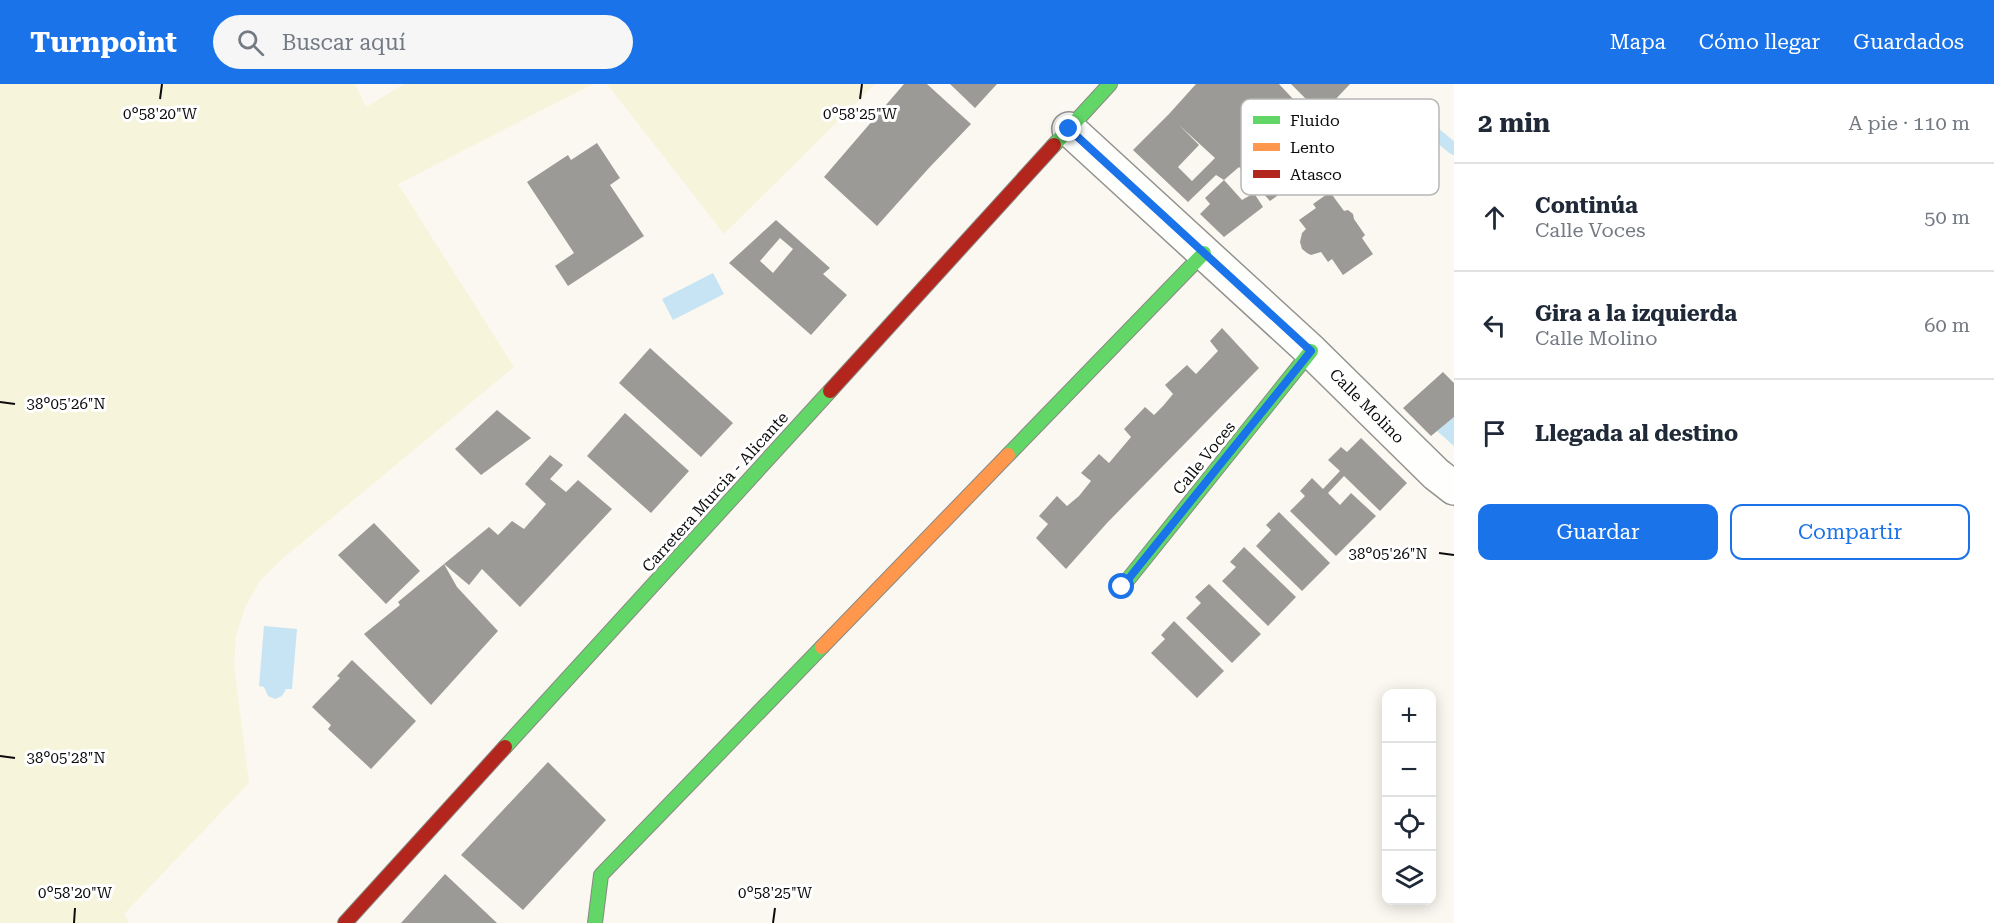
<!DOCTYPE html>
<html lang="es">
<meta charset="utf-8">
<style>
body{margin:0;font-family:"Roboto Serif",serif;background:#f6f6f7;color:#1f2937}
.controls{position:absolute;right:18px;bottom:18px;display:grid;overflow:hidden;border-radius:12px;box-shadow:0 3px 15px #0003}
.controls button{width:54px;height:54px;display:grid;place-items:center;padding:0;border:0;border-bottom:2px solid #e0e1e3;background:#fff;color:#1f2937;font:30px sans-serif}
.stop{position:absolute;width:18px;height:18px;margin:-14px;border:4px solid #1a73e8;border-radius:50%;background:#fff}
.stop.end{background:#1a73e8;border-color:#fff;box-shadow:0 2px 6px #0008}
.list{margin:0;padding:0;list-style:none}
h2{display:flex;justify-content:space-between;align-items:center;height:78px;margin:0;padding:0 24px;font-size:26px}
h2 small{font-size:20px;font-weight:400;color:#747a83}
.list li{display:grid;grid-template-columns:39px 1fr auto;gap:18px;align-items:center;box-sizing:border-box;height:108px;padding:0 24px;border-top:2px solid #e0e1e3}
.list b{display:block;font-size:22px;white-space:nowrap}
.list p{margin:0;font-size:20px;white-space:nowrap;color:#747a83}
.list em{font-size:20px;font-style:normal;color:#747a83}
.actions{display:flex;gap:12px;padding:18px 24px}
.actions a{flex:1;padding:14px 0;border:2px solid #1a73e8;border-radius:12px;text-align:center;font-size:21px;color:#1a73e8}
.actions .main{background:#1a73e8;color:#fff}
.icon{flex:none;width:33px;height:33px;fill:none;stroke:currentColor;stroke-width:2;stroke-linecap:round;stroke-linejoin:round}
.map{position:relative;flex:none;width:1454px;height:839px;overflow:hidden}
header{display:flex;align-items:center;gap:36px;box-sizing:border-box;height:84px;padding:0 30px;background:#1a73e8;color:#fff}
header strong{font-size:28px}
nav{display:flex;gap:33px;margin-inline-start:auto;font-size:21px}
.search{width:420px;height:54px;background:#f6f6f7;display:flex;align-items:center;gap:15px;box-sizing:border-box;padding:0 21px;border-radius:33px;color:#747a83;font-size:22px}
main{display:flex}
aside{flex:1;background:#fff}
.map>svg:first-child{display:block}
.farmland{fill:#f7f4dc}
.water{fill:#c7e4f4}
.lines{fill:none;stroke-linecap:round;stroke-linejoin:round}
.stream{stroke:#c7e4f4;stroke-width:12}
.building{fill:#9c9a96;fill-rule:evenodd}
.street-casing{stroke:#93928f;stroke-width:36}
.fast-casing{stroke:#8a8985;stroke-width:16}
.slow-casing{stroke:#8a8985;stroke-width:16}
.jam-casing{stroke:#8a8985;stroke-width:16}
.street{stroke:#fefefd;stroke-width:33}
.fast{stroke:#63d668;stroke-width:14}
.slow{stroke:#ff974d;stroke-width:14}
.jam{stroke:#b3261e;stroke-width:14}
.route{stroke:#1a73e8;stroke-width:8}
.ticks{fill:none;stroke:#0c0c0c;stroke-width:2}
.labels{text-anchor:middle;dominant-baseline:central;stroke-width:6;stroke-linejoin:round;paint-order:stroke}
.street-label{font-size:16px;fill:#0c0c0c;stroke:#fff}
.key{fill:#fff;stroke:#b6b6b6;stroke-width:1.5}
.key-label{font-size:16px;fill:#0c0c0c}
.ticks-label{font-size:15px;text-anchor:middle;fill:#0c0c0c;stroke:#fff;stroke-width:6;stroke-linejoin:round;paint-order:stroke}
</style>
<header>
<strong>Turnpoint</strong>
<div class="search"><svg class="icon" aria-label="search" viewBox="0 0 24 24"><circle cx="10" cy="10" r="6"/><path d="M15 15l6 6"/></svg>Buscar aquí</div>
<nav><a>Mapa</a><a>Cómo llegar</a><a>Guardados</a></nav>
</header>
<main>
<div class="map">
<svg width="1454" height="839" viewBox="0 0 1454 839">
<rect width="100%" height="100%" fill="#faf8f0"/>
<path class="farmland" d="M 0,0 L 355,0 L 366,23 L 404,0 L 593,0 L 398,100 L 514,283 L 281,476 L 260,497 L 245,523 L 236,552 L 234,581 L 249,699 L 124,830 L 129,839 L 0,839 Z
M 607,0 L 875,0 L 724,150 Z"/>
<path class="water" d="M 713,189 L 724,210 L 673,236 L 662,215 Z
M 1454,333 L 1454,362 L 1437,347 Z
M 264,542 L 297,545 L 292,605 L 286,605 L 282,612 L 275,615 L 268,612 L 264,603 L 259,602 Z"/>
<g class="lines">
<path class="stream" d="M 1345,52 C 1370,57 1387,31 1416,38 C 1426,40 1445,58 1454,65"/>
</g>
<path class="building" d="M 904,0 L 927,0 L 971,40 L 928,85 L 877,142 L 824,93 Z
M 950,0 L 997,0 L 975,24 Z
M 1196,0 L 1279,0 L 1341,66 L 1270,117 L 1239,83 L 1224,96 L 1216,91 L 1188,118 L 1133,66 L 1169,30 ZM 1179,41 L 1215,74 L 1192,97 L 1178,83 L 1199,61 Z
M 1291,0 L 1350,0 L 1333,18 L 1345,28 L 1331,40 Z
M 597,59 L 620,94 L 610,101 L 644,152 L 568,202 L 555,182 L 574,169 L 527,98 L 568,71 L 571,76 Z
M 1224,96 L 1242,116 L 1254,109 L 1263,123 L 1224,153 L 1200,130 L 1210,120 L 1205,114 Z
M 1330,108 L 1344,127 L 1348,126 L 1353,130 L 1354,135 L 1365,151 L 1362,154 L 1373,170 L 1343,191 L 1332,175 L 1328,178 L 1321,168 L 1311,171 L 1307,169 L 1302,165 L 1300,158 L 1302,149 L 1306,145 L 1299,136 L 1316,124 L 1313,120 Z
M 776,136 L 830,184 L 823,190 L 847,211 L 811,251 L 729,179 ZM 780,154 L 793,165 L 773,189 L 760,177 Z
M 1222,244 L 1259,284 L 1107,439 L 1066,485 L 1036,454 L 1048,440 L 1039,432 L 1057,412 L 1067,422 L 1079,412 L 1091,397 L 1081,389 L 1099,370 L 1109,379 L 1131,353 L 1124,345 L 1145,323 L 1154,331 L 1163,322 L 1173,310 L 1165,301 L 1187,281 L 1196,290 L 1218,267 L 1210,257 Z
M 650,264 L 733,339 L 701,373 L 619,299 Z
M 1443,288 L 1454,299 L 1454,333 L 1431,352 L 1403,324 Z
M 497,326 L 531,354 L 481,391 L 455,365 Z
M 625,329 L 689,387 L 651,429 L 587,372 Z
M 1361,354 L 1407,399 L 1380,427 L 1344,392 L 1328,409 L 1340,421 L 1351,409 L 1376,432 L 1336,472 L 1290,427 L 1305,412 L 1300,407 L 1312,394 L 1323,405 L 1340,387 L 1328,376 L 1341,363 L 1347,368 Z
M 550,371 L 563,381 L 550,395 L 566,408 L 578,396 L 612,425 L 520,523 L 482,485 L 469,501 L 444,480 L 489,443 L 498,451 L 512,437 L 524,445 L 546,420 L 525,400 Z
M 1279,428 L 1330,479 L 1302,507 L 1256,462 L 1271,446 L 1266,441 Z
M 374,439 L 420,487 L 386,520 L 338,471 Z
M 1244,463 L 1296,513 L 1268,542 L 1222,497 L 1236,483 L 1230,478 Z
M 444,480 L 457,503 L 498,547 L 431,621 L 364,550 L 400,521 L 398,518 Z
M 1209,500 L 1261,550 L 1232,579 L 1186,534 L 1201,519 L 1195,513 Z
M 1174,537 L 1224,587 L 1197,614 L 1151,569 L 1165,555 L 1161,551 Z
M 352,576 L 416,637 L 371,685 L 328,645 L 331,641 L 312,623 L 340,594 L 337,592 Z
M 548,678 L 606,736 L 523,826 L 461,771 Z
M 445,790 L 497,839 L 401,839 Z"/>
<g class="lines">
<g class="street-casing">
<path id="street" d="M 1069,45 L 1311,267 L 1436,390 L 1454,404"/>
</g>
<g class="fast-casing">
<path id="fast" d="M 1054,61 L 1110,0
M 1008,371 L 1204,169
M 1122,503 L 1311,267
M 505,663 L 830,307
M 595,839 L 601,791 L 822,563"/>
</g>
<g class="slow-casing">
<path id="slow" d="M 822,563 L 1008,371"/>
</g>
<g class="jam-casing">
<path id="jam" d="M 830,307 L 1054,61
M 345,839 L 505,663"/>
</g>
<use href="#street" class="street"/>
<use href="#fast" class="fast"/>
<use href="#slow" class="slow"/>
<use href="#jam" class="jam"/>
</g>
<g class="lines">
<path class="route" d="M 1069,45 L 1311,267 L 1122,503"/>
</g>
<path class="ticks" d="M 160,15 L 162,0M 860,15 L 862,0M 0,318 L 15,320M 1439,469 L 1454,471M 0,672 L 15,674M 74,839 L 75,824M 773,839 L 775,824"/>
<g class="labels">
<g class="street-label">
<text transform="translate(1367 322) rotate(45)">Calle Molino</text>
<text transform="translate(1204 374) rotate(-51)">Calle Voces</text>
<text transform="translate(715 408) rotate(-48)">Carretera Murcia - Alicante</text>
</g>
</g>
<rect x="1241" y="15" width="198" height="96" rx="9" class="key"/>
<rect x="1253" y="32" width="27" height="8" fill="#63d668"/>
<rect x="1253" y="59" width="27" height="8" fill="#ff974d"/>
<rect x="1253" y="86" width="27" height="8" fill="#b3261e"/>
<g class="key-label">
<text x="1290" y="42">Fluido</text>
<text x="1290" y="69">Lento</text>
<text x="1290" y="96">Atasco</text>
</g>
<g class="ticks-label">
<text x="160" y="35">0°58'20"W</text>
<text x="860" y="35">0°58'25"W</text>
<text x="66" y="325">38°05'26"N</text>
<text x="1388" y="475">38°05'26"N</text>
<text x="66" y="679">38°05'28"N</text>
<text x="75" y="814">0°58'20"W</text>
<text x="775" y="814">0°58'25"W</text>
</g>
</svg>
<div class="controls">
<button>+</button>
<button>−</button>
<button><svg class="icon" aria-label="locate" viewBox="0 0 24 24"><circle cx="12" cy="12" r="6"/><path d="M12 2v4M12 18v4M2 12h4M18 12h4"/></svg></button>
<button><svg class="icon" aria-label="layers" viewBox="0 0 24 24"><path d="M12 4l9 5-9 5-9-5zM3 14l9 5 9-5"/></svg></button>
</div>
<div class="stop" style="left:1122px;top:503px"></div>
<div class="stop end" style="left:1069px;top:45px"></div>
</div>
<aside>
<h2>2 min<small>A pie · 110 m</small></h2>
<ul class="list">
<li><svg class="icon" aria-label="ahead" viewBox="0 0 24 24"><path d="M12 20V5M6 11l6-6 6 6"/></svg><div><b>Continúa</b><p>Calle Voces</p></div><em>50 m</em></li>
<li><svg class="icon" aria-label="left" viewBox="0 0 24 24"><path d="M17 20v-9H6M10 6l-5 5 5 5"/></svg><div><b>Gira a la izquierda</b><p>Calle Molino</p></div><em>60 m</em></li>
<li><svg class="icon" aria-label="arrive" viewBox="0 0 24 24"><path d="M6 21V4h12l-3 4 3 4H6"/></svg><div><b>Llegada al destino</b></div></li>
</ul>
<div class="actions"><a class="main">Guardar</a><a>Compartir</a></div>
</aside>
</main>
